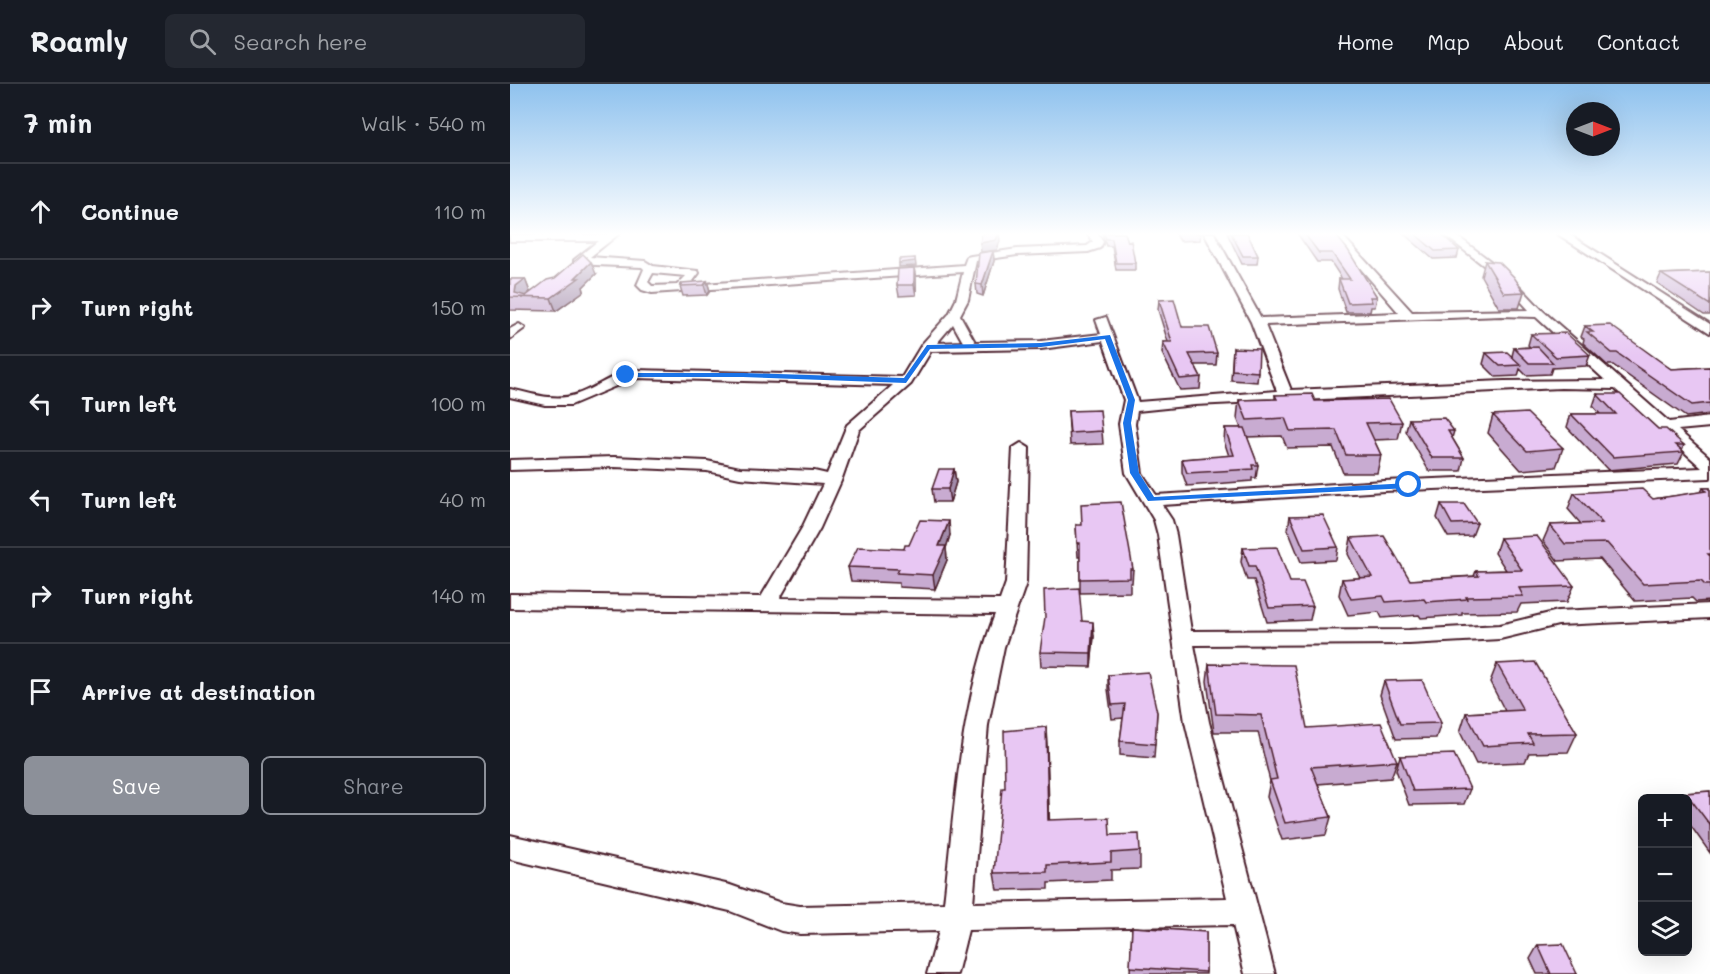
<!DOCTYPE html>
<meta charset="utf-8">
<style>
body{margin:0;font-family:Mali,sans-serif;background:#242831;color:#f1f3f6}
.controls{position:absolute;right:18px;bottom:18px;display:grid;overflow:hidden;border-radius:9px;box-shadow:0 6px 24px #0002}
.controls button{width:54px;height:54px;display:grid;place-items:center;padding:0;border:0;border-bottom:2px solid #363941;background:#171b24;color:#f1f3f6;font:30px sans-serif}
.compass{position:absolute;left:1056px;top:18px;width:54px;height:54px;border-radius:50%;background:#171b24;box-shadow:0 6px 24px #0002;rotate:90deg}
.stop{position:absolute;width:18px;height:18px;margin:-14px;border:4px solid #1a73e8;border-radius:50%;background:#fff}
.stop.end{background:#1a73e8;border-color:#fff;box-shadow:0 2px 6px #0008}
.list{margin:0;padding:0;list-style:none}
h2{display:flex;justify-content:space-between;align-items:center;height:78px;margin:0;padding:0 24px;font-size:26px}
h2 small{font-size:20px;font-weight:400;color:#9ea1a6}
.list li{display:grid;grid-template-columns:39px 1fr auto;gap:18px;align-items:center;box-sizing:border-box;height:96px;padding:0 24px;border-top:2px solid #363941}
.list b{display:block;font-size:22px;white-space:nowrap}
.list em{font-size:20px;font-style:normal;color:#9ea1a6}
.actions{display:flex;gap:12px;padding:18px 24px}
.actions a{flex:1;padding:14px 0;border:2px solid #8c9099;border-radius:9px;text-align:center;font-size:21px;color:#8c9099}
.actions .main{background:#8c9099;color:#fff}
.icon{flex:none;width:33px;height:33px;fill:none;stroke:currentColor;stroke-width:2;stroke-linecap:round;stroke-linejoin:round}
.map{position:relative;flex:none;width:1200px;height:890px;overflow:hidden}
header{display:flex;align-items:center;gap:36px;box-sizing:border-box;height:84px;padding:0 30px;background:#171b24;border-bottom:2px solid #363941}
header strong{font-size:28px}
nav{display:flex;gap:33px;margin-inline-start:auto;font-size:21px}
.search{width:420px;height:54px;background:#242831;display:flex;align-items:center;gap:15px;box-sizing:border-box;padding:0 21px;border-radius:9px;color:#9ea1a6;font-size:22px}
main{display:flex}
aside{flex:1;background:#171b24}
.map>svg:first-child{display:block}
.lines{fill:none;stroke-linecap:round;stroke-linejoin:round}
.minor-casing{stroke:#4a1f2b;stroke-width:4}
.minor{fill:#fff;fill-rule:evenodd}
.wall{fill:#c8abd1;stroke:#4a1f2b;stroke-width:1.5}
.shaded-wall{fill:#a28baa;stroke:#4a1f2b;stroke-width:1.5}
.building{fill:#e8c7f3;stroke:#4a1f2b;stroke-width:1.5}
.route{fill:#1a73e8}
</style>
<header>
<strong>Roamly</strong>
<div class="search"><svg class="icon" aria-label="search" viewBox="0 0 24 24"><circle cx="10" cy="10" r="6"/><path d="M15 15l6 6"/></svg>Search here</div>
<nav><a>Home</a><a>Map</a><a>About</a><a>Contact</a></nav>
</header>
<main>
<aside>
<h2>7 min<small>Walk · 540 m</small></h2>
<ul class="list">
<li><svg class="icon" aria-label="ahead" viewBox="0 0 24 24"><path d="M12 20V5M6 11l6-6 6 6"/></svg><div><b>Continue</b></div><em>110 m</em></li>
<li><svg class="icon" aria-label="right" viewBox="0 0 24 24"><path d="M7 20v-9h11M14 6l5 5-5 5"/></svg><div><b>Turn right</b></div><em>150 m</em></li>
<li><svg class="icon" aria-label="left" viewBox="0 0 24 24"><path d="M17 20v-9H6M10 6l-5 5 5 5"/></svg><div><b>Turn left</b></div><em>100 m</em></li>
<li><svg class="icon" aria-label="left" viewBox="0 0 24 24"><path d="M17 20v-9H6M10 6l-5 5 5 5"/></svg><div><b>Turn left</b></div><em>40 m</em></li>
<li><svg class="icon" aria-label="right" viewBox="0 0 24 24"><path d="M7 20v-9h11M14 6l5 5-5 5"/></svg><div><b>Turn right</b></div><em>140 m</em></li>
<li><svg class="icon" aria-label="arrive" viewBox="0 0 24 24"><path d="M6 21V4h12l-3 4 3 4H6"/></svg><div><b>Arrive at destination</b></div></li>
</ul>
<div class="actions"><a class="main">Save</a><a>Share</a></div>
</aside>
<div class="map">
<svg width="1200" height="890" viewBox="0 0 1200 890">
<rect width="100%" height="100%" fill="#fff"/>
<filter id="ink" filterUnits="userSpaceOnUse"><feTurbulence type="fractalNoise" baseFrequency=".0167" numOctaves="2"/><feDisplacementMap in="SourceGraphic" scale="12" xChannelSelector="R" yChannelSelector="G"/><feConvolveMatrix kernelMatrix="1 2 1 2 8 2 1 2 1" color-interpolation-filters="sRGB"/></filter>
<g filter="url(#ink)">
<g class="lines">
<g class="minor-casing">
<path id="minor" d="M 99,149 L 110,149 L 80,173 L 135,177 L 143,182 L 188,187 L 189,189 L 180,201 L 454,181 L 457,173 L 461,172 L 507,165 L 577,162 L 583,158 L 577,149 L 587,149 L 593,158 L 590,164 L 578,168 L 507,171 L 466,177 L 458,216 L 450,231 L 465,258 L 531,257 L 591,250 L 586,236 L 596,233 L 628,318 L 767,307 L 741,238 L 694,149 L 704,149 L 751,234 L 889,229 L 820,149 L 830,149 L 902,228 L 1019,226 L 991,195 L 932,149 L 943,149 L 999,191 L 1033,227 L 1159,338 L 1200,333 L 1200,343 L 1168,346 L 1200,374 L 1200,394 L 874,407 L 652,421 L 662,436 L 666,451 L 681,547 L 899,546 L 990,541 L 1048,527 L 1200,520 L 1200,534 L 1048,541 L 990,555 L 899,560 L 684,561 L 699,638 L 765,890 L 735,890 L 723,841 L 458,846 L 447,890 L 417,890 L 429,847 L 290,850 L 271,847 L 220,827 L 0,775 L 0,751 L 220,801 L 271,819 L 290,822 L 434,819 C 445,722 450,622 485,530 L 0,524 L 0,510 L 251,513 L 292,444 L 313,400 L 230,394 L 197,387 L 104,383 L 0,386 L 0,376 L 104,373 L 197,377 L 230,384 L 304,387 L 317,390 L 337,341 L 383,301 L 125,294 L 61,321 L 35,321 L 0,313 L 0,305 C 20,309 44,318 65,311 C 86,304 102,290 125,286 L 392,293 L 412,260 L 439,230 L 446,216 L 453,188 L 142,209 L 132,206 L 127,201 L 134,185 L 132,183 L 64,180 L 64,176 L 88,157 L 0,157 L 0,151 L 96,151 ZM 143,189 L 176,192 L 167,201 L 142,202 L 138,198 ZM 991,232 L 1026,233 L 1095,296 L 994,297 L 781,306 L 755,241 ZM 443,240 L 453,258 L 427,259 ZM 593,257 L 614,316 L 609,340 L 616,389 L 644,436 L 648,451 L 675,638 L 717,814 L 463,819 L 478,641 L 494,563 L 516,499 L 519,364 L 511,359 L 503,364 L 496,499 L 490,516 L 270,514 L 310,444 L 331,397 L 349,346 L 401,300 L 421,267 L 531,265 ZM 1051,304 L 1105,305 L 1192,384 L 874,397 L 646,411 L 632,389 L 625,340 L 627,327 L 685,321 Z
M 1046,149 L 1057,149 L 1200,240 L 1200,249 Z
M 9,240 L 15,244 L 0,255 L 0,245 Z"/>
</g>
<use href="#minor" class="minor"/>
</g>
<path class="wall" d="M 592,149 L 615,149 L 625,179 L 625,186 L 606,186 L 602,162 L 596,162 Z
M 665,149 L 691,149 L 690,156 L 670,157 Z
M 717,149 L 737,149 L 748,172 L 747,180 L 732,180 Z
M 787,149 L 824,149 L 867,213 L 865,223 L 861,223 L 860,228 L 836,228 L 828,205 L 829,195 L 832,195 L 821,178 L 807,178 Z
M 893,149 L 930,149 L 949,166 L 947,174 L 923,175 Z
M 483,167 L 484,177 L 473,212 L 467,210 L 466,200 Z
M 975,177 L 1014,208 L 1009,224 L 989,224 L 971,192 Z
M 1200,188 L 1200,231 L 1194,231 L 1147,199 L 1151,190 Z
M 86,190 L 73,203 L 74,207 L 46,227 L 0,226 L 0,195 L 15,195 L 20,208 Z
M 406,193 L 406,211 L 389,212 L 387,201 Z
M 197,197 L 200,207 L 197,211 L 173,212 L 170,202 Z
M 649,216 L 672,243 L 707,269 L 706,281 L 685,281 L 691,293 L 690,305 L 670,306 L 652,269 L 653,258 L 658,258 L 648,226 Z
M 1075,242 L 1161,285 L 1200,283 L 1200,330 L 1176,333 L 1103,281 L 1097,281 L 1073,259 L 1074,255 L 1071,253 Z
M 1021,250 L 1080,271 L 1076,282 L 1042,284 L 1040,290 L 1016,291 L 1010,285 L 1008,292 L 986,293 L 973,280 L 976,269 L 1002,272 L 1004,264 L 1020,263 L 1018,261 Z
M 723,264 L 748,288 L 747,298 L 721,296 Z
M 1087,310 L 1174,361 L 1172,366 L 1174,368 L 1168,380 L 1098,386 L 1057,343 L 1061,330 L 1090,330 L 1083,322 Z
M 765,311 L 805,317 L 892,338 L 888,355 L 864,356 L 871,371 L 867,389 L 833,389 L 823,363 L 777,364 L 772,352 L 737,353 L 748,381 L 746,394 L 742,394 L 742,397 L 677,402 L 672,388 L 672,375 L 719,372 L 714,357 L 715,344 L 731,344 L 727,334 L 729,316 L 765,315 Z
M 558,327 L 592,347 L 593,360 L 560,361 Z
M 983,331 L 1053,364 L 1046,383 L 1011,386 L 978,349 Z
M 899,335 L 944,347 L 942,354 L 954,374 L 951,387 L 919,387 L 896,347 Z
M 444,385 L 446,398 L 440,418 L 424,418 L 422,405 Z
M 1193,404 L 1200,404 L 1200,517 L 1186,518 L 1182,514 L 1125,517 L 1090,475 L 1048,477 L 1033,457 L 1040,441 L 1071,440 L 1058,425 L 1064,409 L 1143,415 L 1191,408 Z
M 931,420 L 967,439 L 962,452 L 938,453 L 927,434 Z
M 780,432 L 828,463 L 826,476 L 791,478 L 778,446 Z
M 566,441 L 623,485 L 622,499 L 620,499 L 620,508 L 570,509 L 570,473 L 568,473 Z
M 440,451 L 436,464 L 437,476 L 425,505 L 389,503 L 389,499 L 341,497 L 338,483 L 394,465 L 399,461 Z
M 841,454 L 900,496 L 964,492 L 966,487 L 996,486 L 985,469 L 990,454 L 1064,502 L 1057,518 L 1011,520 L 1007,528 L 952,529 L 952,531 L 911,534 L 909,531 L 872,534 L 869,528 L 838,531 L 829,511 L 832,495 L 850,494 L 838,470 Z
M 733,464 L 780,498 L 803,522 L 800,536 L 757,538 L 744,496 L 737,496 L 731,478 Z
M 572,537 L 584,552 L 581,583 L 531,582 L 530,568 Z
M 699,580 L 797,644 L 887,677 L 881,694 L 808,700 L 821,733 L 816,751 L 772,756 L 757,713 L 760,697 L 748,648 L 704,648 L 697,597 Z
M 987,580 L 1067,649 L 1058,668 L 1019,669 L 1015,678 L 966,680 L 950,648 L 956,629 L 995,627 L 980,598 Z
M 598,591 L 647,628 L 644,674 L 610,671 L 610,657 L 613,634 L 602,635 L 598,605 Z
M 874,597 L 931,639 L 926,654 L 886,655 L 870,611 Z
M 536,643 L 539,736 L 600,751 L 630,767 L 630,785 L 601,786 L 601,796 L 538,799 L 538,805 L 487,806 L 484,789 L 495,704 Z
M 890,672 L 960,705 L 954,720 L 899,721 L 886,686 Z
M 1200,707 L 1200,769 L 1178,738 L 1178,714 L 1173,714 L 1176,709 Z
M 622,843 L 696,848 L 696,890 L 620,890 Z
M 1028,861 L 1067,890 L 1027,890 L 1020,875 Z"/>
<path class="shaded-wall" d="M 489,149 L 490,157 L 487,166 L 471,168 L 470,159 Z
M 483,167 L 484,177 L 473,212 L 472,201 Z
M 405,174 L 406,182 L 389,183 L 389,179 Z
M 81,178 L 86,190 L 73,203 L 74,207 L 46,227 L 41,214 L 65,194 Z
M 404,184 L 406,193 L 406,211 L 404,201 Z
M 15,195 L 20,208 L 12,214 L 5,209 L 6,202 Z
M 197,197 L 200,207 L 197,211 L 194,201 Z
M 444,385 L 446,398 L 440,418 L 438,405 Z
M 439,437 L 440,451 L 436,464 L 437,476 L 425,505 L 423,491 L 429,462 Z
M 583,538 L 584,552 L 581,583 L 581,569 Z
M 536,643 L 537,661 L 540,754 L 538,736 Z"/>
<path class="building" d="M 472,149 L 489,149 L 486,156 L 470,159 Z
M 594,149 L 615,149 L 618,158 L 621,157 L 625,179 L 606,179 L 602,155 L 596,155 Z
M 721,149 L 737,149 L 748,172 L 733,172 Z
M 794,149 L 824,149 L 838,166 L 867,213 L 860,213 L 862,218 L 838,219 L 829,195 L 840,195 L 822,169 L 809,169 Z
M 904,149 L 930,149 L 949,166 L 925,167 Z
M 483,167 L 472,201 L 466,200 L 469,169 Z
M 73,170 L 81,178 L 65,194 L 69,194 L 41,214 L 0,213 L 0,195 L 15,195 L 6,202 L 5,209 L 16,212 L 37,196 L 45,194 Z
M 405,174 L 405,177 L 389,179 L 389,175 Z
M 975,177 L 989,178 L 1004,193 L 1014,208 L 994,209 Z
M 404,184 L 404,201 L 387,201 L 388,185 Z
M 1200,188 L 1200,221 L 1151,190 Z
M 197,197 L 194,201 L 170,202 L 172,199 Z
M 664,215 L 672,243 L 699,243 L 707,269 L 679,270 L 691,293 L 670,295 L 653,258 L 662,258 L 649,216 Z
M 1100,241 L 1161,285 L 1200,283 L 1200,319 L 1182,321 L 1107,269 L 1102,269 L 1077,248 L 1083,248 L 1075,242 Z
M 1056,249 L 1080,271 L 1046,273 L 1021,250 Z
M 1028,263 L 1043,279 L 1019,279 L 1004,264 Z
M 723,264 L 749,265 L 748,288 L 722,286 Z
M 997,268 L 1011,281 L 990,282 L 976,269 Z
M 802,310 L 805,317 L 879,315 L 892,338 L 856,339 L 871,371 L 836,371 L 826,346 L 780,347 L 775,334 L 737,336 L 729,316 L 767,315 L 765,311 Z
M 1087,310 L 1110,310 L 1148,345 L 1156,345 L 1174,361 L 1166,361 L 1174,368 L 1103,373 L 1061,330 L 1106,330 Z
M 590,326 L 592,347 L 560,349 L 558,327 Z
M 1017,329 L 1053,364 L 1017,367 L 983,331 Z
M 934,334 L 944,347 L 938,347 L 954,374 L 922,374 L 899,335 Z
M 715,344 L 734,344 L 748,381 L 742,381 L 743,385 L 677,389 L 672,375 L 724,371 Z
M 429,385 L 444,385 L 438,405 L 422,405 Z
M 1193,404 L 1200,404 L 1200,470 L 1198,470 L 1200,472 L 1200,501 L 1195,501 L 1191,497 L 1133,500 L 1097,459 L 1055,460 L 1040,441 L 1092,439 L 1064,409 L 1132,405 L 1143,415 L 1196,407 Z
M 611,418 L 623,485 L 620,485 L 620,494 L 570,495 L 570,459 L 567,459 L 566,441 L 572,441 L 571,420 Z
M 931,420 L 954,420 L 967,439 L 942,440 Z
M 813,431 L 828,463 L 794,465 L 780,432 Z
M 410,436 L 439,437 L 429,462 L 436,462 L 423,491 L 387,489 L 389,485 L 338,483 L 348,463 L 394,465 L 395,461 L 399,461 Z
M 874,452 L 900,496 L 969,492 L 966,487 L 1012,486 L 990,454 L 1027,452 L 1064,502 L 1009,504 L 1013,512 L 956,513 L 957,515 L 916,518 L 914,515 L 876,518 L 873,512 L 841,515 L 832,495 L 862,493 L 841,454 Z
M 767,463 L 780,498 L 793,498 L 803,522 L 759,524 L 745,482 L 739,482 L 733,464 Z
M 569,504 L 572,537 L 583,538 L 581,569 L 530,568 L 535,533 L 534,506 Z
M 1025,578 L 1067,649 L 1018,650 L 1023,659 L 973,662 L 956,629 L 1013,626 L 987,580 Z
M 699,580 L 784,581 L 797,644 L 871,639 L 887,677 L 801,683 L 821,733 L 775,739 L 760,696 L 767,695 L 751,631 L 706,630 Z
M 638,588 L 647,628 L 645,660 L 610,657 L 615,620 L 602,621 L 598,591 Z
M 912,596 L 931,639 L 890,640 L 874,597 Z
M 536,643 L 538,736 L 599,734 L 600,751 L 629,750 L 630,767 L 601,769 L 601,778 L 537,781 L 537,788 L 484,789 L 492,704 L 495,704 L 494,647 Z
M 944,670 L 960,705 L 903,707 L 890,672 Z
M 1200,707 L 1200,741 L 1176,709 Z
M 622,843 L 696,848 L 696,888 L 620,883 Z
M 1053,860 L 1067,890 L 1041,890 L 1028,861 Z"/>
</g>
<linearGradient id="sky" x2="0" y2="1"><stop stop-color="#8fc2ee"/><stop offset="0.55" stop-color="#fff"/><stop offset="1" stop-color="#fff" stop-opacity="0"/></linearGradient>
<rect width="1200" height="273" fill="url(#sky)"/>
<path class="route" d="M 600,251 L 625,316 L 621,339 L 629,389 L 644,413 L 899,399 L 903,401 L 899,404 L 638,417 L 620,389 L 613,339 L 618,316 L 595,255 L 531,263 L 420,265 L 396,299 L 233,293 L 116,293 L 112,291 L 116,289 L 233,289 L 394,294 L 417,261 L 531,259 Z"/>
</svg>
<div class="controls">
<button>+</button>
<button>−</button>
<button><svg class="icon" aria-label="layers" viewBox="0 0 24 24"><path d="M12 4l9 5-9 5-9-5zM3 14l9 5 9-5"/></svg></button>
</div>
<svg class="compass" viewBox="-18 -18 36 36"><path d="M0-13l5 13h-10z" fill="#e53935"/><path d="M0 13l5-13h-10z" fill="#9ea1a6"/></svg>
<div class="stop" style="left:899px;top:401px"></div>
<div class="stop end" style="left:116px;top:291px"></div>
</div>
</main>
